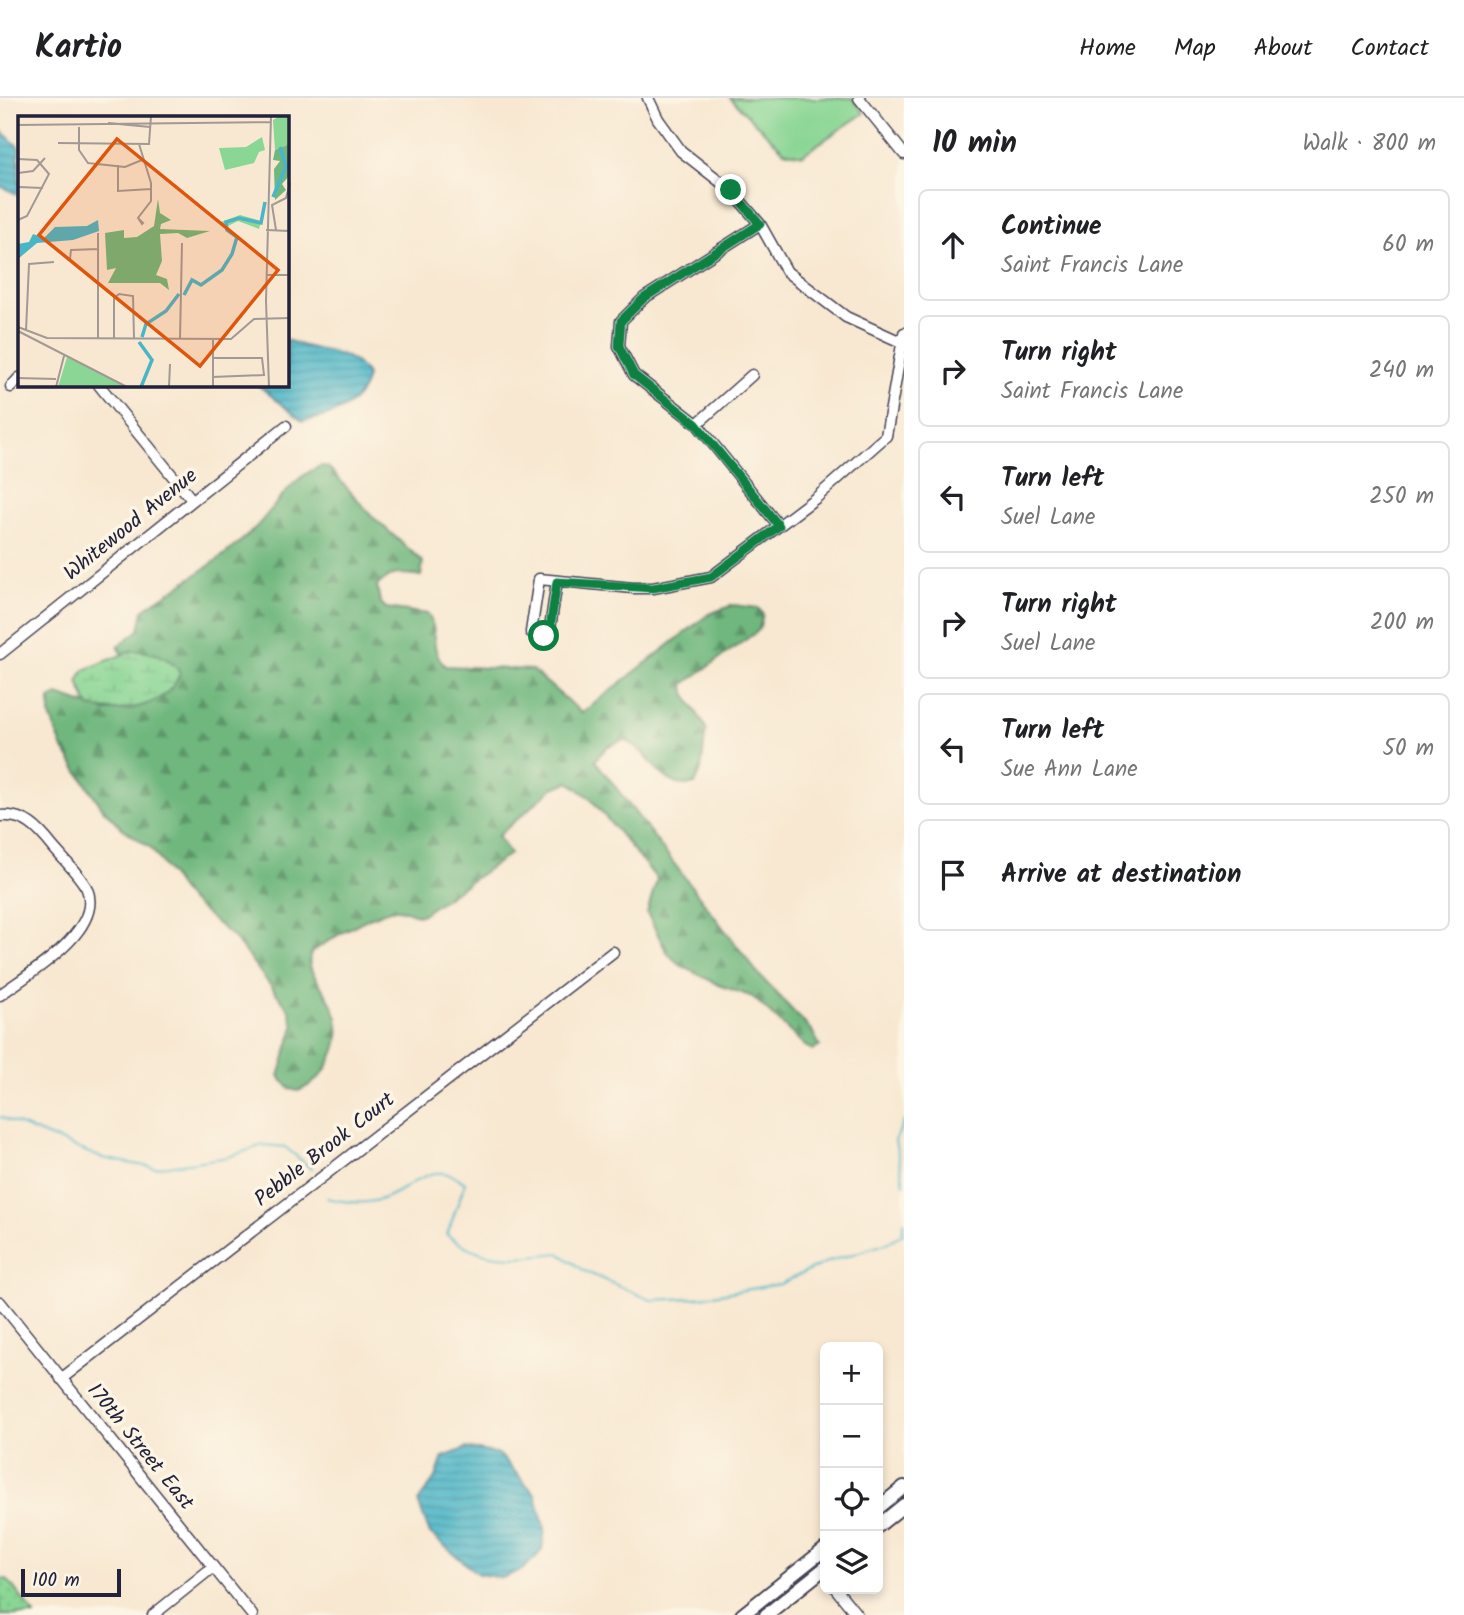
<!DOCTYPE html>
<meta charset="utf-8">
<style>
body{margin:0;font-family:Kalam,sans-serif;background:#f2f2f2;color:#202124}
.controls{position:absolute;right:21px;bottom:21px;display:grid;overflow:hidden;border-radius:10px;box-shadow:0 4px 10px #0003}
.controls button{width:63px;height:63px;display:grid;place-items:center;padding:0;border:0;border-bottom:2px solid #e0e0e0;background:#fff;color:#202124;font:35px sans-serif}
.scale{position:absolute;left:21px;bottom:18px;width:100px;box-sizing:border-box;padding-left:7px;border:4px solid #22223b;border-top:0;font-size:19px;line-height:24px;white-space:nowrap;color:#22223b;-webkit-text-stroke:5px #fcf5e5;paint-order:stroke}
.stop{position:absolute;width:21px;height:21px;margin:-16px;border:5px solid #0b8043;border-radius:50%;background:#fff}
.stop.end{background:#0b8043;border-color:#fff;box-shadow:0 2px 7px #0008}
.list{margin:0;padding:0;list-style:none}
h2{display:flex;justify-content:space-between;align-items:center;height:91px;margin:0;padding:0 28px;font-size:30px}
h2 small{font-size:23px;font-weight:400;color:#757577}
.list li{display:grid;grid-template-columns:46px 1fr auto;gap:21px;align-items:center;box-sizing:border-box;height:112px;margin:0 14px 14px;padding:0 14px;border:2px solid #e0e0e0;border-radius:10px}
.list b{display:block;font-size:26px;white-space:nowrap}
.list p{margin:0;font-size:23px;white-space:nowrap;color:#757577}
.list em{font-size:23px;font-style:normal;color:#757577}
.icon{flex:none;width:38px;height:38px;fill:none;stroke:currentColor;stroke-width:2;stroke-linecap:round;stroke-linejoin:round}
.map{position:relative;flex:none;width:904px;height:1517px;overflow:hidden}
header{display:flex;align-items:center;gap:42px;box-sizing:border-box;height:98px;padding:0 35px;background:#fff;border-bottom:2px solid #e0e0e0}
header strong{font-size:33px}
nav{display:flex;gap:38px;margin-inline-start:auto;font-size:24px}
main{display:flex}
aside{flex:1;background:#fff}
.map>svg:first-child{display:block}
.grass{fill:#8ad694;stroke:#567c68;stroke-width:2}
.forest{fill:url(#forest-firs);stroke:#486c5c;stroke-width:2}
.wetland{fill:url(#wetland-marsh);stroke:#567c68;stroke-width:2}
.park{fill:url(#park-dots);stroke:#567c68;stroke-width:2}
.water{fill:url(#water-rules);stroke:#366c81;stroke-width:2}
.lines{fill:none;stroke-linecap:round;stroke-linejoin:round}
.stream{stroke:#4ab5c7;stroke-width:2}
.minor-casing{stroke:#424052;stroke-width:13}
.major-casing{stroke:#424052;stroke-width:16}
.minor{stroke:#fff;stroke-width:10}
.major{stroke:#fff;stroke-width:12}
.route{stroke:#0b8043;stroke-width:9}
.labels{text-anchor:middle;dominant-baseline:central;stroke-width:7;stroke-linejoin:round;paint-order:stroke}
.street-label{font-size:21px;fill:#22223b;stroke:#fcf5e5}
.inset-river{fill:none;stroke:#4ab5c7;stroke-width:3.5}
.inset-road{fill:none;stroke:#a29995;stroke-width:2}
.view{fill:#de560e;fill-opacity:0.15;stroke:#de560e;stroke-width:3.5}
.inset-edge{fill:none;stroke:#22223b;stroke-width:3.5}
</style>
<header>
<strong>Kartio</strong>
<nav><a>Home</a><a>Map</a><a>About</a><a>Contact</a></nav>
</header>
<main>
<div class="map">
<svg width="904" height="1517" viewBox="0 0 904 1517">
<defs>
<pattern id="forest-firs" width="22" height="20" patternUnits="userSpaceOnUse" patternTransform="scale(1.75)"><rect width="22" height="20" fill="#6fb77e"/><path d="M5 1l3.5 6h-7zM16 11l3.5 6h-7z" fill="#5b9468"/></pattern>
<pattern id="wetland-marsh" width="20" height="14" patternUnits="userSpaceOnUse" patternTransform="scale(1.75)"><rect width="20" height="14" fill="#8ad694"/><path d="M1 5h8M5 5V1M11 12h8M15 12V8" fill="none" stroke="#77b780"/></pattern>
<pattern id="park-dots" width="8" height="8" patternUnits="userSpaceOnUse" patternTransform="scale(1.75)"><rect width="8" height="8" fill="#8ad694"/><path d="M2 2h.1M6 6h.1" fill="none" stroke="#77b780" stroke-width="1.8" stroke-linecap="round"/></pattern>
<pattern id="water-rules" width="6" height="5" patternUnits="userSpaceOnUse" patternTransform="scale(1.75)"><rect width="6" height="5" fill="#4ab5c7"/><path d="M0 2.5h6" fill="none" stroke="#3d93a3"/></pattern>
</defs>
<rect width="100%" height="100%" fill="#fcf5e5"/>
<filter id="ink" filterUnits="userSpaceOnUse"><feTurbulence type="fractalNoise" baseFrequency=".0143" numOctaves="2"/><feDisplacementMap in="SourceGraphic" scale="14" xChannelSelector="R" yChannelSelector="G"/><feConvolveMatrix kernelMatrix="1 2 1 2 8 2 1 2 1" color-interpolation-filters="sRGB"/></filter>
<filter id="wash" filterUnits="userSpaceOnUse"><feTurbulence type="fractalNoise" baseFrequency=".00686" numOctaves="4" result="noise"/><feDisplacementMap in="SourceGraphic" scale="28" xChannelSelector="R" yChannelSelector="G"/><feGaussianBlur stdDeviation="1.57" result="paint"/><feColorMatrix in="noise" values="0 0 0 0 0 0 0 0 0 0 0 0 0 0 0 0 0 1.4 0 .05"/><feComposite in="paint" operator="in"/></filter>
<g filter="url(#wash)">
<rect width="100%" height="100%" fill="#f8e8d1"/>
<path class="grass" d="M 730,0 L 852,0 L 864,15 L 802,57 L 784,53 Z"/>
<path class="forest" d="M 321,368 L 329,370 L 374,420 L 423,464 L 421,478 C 401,475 392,473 377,488 L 380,504 L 386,510 L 428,516 C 440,535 427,547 445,568 L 532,572 L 582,615 L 709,516 L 733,507 L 758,510 L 763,516 L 759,532 L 684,586 L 685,595 L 706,630 L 701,672 L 695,686 C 660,694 651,652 624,642 L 608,648 L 595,662 L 760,878 L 812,933 L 820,948 L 813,952 L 805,948 L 753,899 L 719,887 L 680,867 L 667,855 L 647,815 L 657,781 L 590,700 L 569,684 L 553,690 L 498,738 L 510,756 L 421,817 C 411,817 405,810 395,811 C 374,814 330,841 312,854 C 296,879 358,905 332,959 C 324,977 316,985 298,993 L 290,991 L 279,978 L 294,928 L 289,912 L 234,840 L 187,800 L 151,750 L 122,730 L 103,711 L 63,651 L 50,618 L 50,601 L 58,597 L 105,613 L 132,611 L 131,553 L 122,556 L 118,548 L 139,532 L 143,512 C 180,486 222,463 254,431 C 277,408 290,380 321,368 Z"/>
<path class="wetland" d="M 131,553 C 149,552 171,558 180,575 C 168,609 120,617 89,609 L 78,584 L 84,572 Z"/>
<path class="park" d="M 7,1481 L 35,1517 L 0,1517 L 0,1482 Z"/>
<path class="water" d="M 0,32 L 19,49 L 19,97 L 0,88 Z
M 287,242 C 315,256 349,248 367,277 C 363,307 329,320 302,323 L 258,287 L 287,287 Z
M 467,1350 L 499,1356 L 535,1396 L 545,1430 L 542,1452 L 535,1460 L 522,1472 L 502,1480 L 478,1476 L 430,1436 L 418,1404 L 436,1379 L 443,1359 Z"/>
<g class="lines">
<path class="stream" d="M 0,1019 L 102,1060 L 155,1070 L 228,1059 L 263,1047 L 285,1049 L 312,1071
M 904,1023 L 895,1043 L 904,1086
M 327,1100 C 345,1104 363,1107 382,1101 C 413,1091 432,1058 465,1085 L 447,1137 C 485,1165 514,1160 559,1155 L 586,1174 L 651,1202 L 694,1200 L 780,1186 L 827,1164 L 885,1146 L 902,1136 L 904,1123"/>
</g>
</g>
<g filter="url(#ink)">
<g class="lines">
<g class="minor-casing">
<path id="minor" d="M 648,0 L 658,21 L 681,53 L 731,92 L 760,126 L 787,174 L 846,219 L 901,244
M 859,0 L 904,56
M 760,126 L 644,200 L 621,223 L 619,248 L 634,277 L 697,326 L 779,428
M 99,287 L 192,402
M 11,289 L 19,280
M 697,326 L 752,277
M 557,483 L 549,537 L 536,537 L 531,534 L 539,481 L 633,490 L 653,490 L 711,479 L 817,399 L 886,338 L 904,235
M 0,556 L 286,328
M 0,718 C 25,716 38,730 53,749 C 63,761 80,777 87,791 C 104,833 28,876 0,897
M 0,1204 L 252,1517
M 61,1281 L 613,854
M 836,1491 L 857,1517
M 153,1517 L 213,1469"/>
</g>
<g class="major-casing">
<path id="major" d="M 878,1410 L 904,1389
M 878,1428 L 904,1407
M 742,1517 L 825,1451
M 766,1517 L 825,1470"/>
</g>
<use href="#minor" class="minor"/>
<use href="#major" class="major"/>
</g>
</g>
<g class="lines" filter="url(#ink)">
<path class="route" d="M 544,538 L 549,537 L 557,484 L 653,490 L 711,479 L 779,428 L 696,326 L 634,277 L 619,248 L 621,223 L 644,200 L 760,126 L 731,92"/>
</g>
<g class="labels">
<g class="street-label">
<text transform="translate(131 427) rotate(-39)">Whitewood Avenue</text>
<text transform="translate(325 1052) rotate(-38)">Pebble Brook Court</text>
<text transform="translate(140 1349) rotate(51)">170th Street East</text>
</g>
</g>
<g transform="translate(18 18)">
<rect width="271" height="271" fill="#f8e8d1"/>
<path d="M 271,28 L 271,60 L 264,68 L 268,74 L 257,84 L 256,53 L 262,45 L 255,44 L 257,34 ZM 140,83 L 142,97 L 153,104 L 143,108 L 142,113 L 192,115 L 169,122 L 160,117 L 142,118 L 144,145 L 138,159 L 149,163 L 151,174 L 142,167 L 90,167 L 98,152 L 89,154 L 87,117 L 106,114 L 106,122 L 119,121 L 136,110 Z" fill="#6fb77e"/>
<path d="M 262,0 L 271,0 L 271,28 L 257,34 L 255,4 ZM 244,21 L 247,34 L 241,36 L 236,47 L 207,54 L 201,32 L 228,31 ZM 222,99 L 243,105 L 241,113 L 220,105 L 208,111 L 203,106 Z" fill="#8ad694"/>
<path d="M 49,241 L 108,271 L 40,271 Z" fill="#8ad694"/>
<path d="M 80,104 L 81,115 L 55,124 L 19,127 L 0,143 L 0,128 L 11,126 L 15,118 L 26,122 L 37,111 L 69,110 Z" fill="#4ab5c7"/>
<path class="inset-river" d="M 255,81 L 268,50 L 262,31M 166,179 L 174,164 L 183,169 L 204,154 L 214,138 L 219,121 L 209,114 L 208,106 L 221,102 L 243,107 L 247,86M 124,221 L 128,208 L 148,195 L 161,178M 121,226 L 134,244 L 123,271"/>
<path class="inset-road" d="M 90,7 L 132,11M 0,9 L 252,6M 61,11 L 61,34 L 70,47 L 107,51 L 124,44M 40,27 L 131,28 L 133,0M 0,43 L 19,44 L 31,58 L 9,100 L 0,104M 100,49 L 100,75 L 133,73M 0,57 L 15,55 L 27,42M 0,71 L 25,72M 120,102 L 124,108 L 125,107 L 120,102 L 133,85 L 133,67 L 121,28M 248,114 L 272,115M 258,114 L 254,89 L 268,82 L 272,67M 52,143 L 53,134 L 80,133M 248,159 L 272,159M 0,211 L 29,222 L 213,223 L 236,203 L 272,202M 0,215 L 109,271M 8,215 L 11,148 L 36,146M 80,223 L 80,117M 96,223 L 96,182 L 101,178 L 115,180 L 116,222M 162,223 L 164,127M 194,261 L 246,259 L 244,242 L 194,242M 0,262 L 38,263M 38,271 L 46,240M 151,271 L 152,248M 195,271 L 195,223M 251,271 L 248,185 L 253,0"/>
<path class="view" d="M 99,23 L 260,154 L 182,250 L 21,119 Z"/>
<rect width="271" height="271" class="inset-edge"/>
</g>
</svg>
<div class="controls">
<button>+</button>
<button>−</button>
<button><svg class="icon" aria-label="locate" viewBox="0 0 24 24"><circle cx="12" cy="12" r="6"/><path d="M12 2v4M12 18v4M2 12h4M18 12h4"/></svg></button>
<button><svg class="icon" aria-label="layers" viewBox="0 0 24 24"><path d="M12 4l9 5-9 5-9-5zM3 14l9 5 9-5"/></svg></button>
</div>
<div class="scale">100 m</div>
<div class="stop" style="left:544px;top:538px"></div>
<div class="stop end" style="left:731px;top:92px"></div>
</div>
<aside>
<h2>10 min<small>Walk · 800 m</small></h2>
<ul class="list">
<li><svg class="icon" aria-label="ahead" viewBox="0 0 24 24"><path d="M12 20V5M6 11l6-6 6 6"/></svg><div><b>Continue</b><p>Saint Francis Lane</p></div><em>60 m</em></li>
<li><svg class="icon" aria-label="right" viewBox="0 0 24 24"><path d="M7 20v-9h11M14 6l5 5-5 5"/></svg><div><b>Turn right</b><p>Saint Francis Lane</p></div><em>240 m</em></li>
<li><svg class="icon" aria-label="left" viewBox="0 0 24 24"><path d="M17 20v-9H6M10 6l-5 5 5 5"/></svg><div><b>Turn left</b><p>Suel Lane</p></div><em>250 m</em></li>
<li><svg class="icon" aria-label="right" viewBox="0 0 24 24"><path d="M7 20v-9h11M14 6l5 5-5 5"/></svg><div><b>Turn right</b><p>Suel Lane</p></div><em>200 m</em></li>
<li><svg class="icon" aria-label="left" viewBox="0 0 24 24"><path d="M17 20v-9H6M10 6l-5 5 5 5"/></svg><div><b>Turn left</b><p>Sue Ann Lane</p></div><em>50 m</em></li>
<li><svg class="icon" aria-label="arrive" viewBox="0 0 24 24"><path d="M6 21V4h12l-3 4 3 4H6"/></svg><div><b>Arrive at destination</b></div></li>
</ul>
</aside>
</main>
